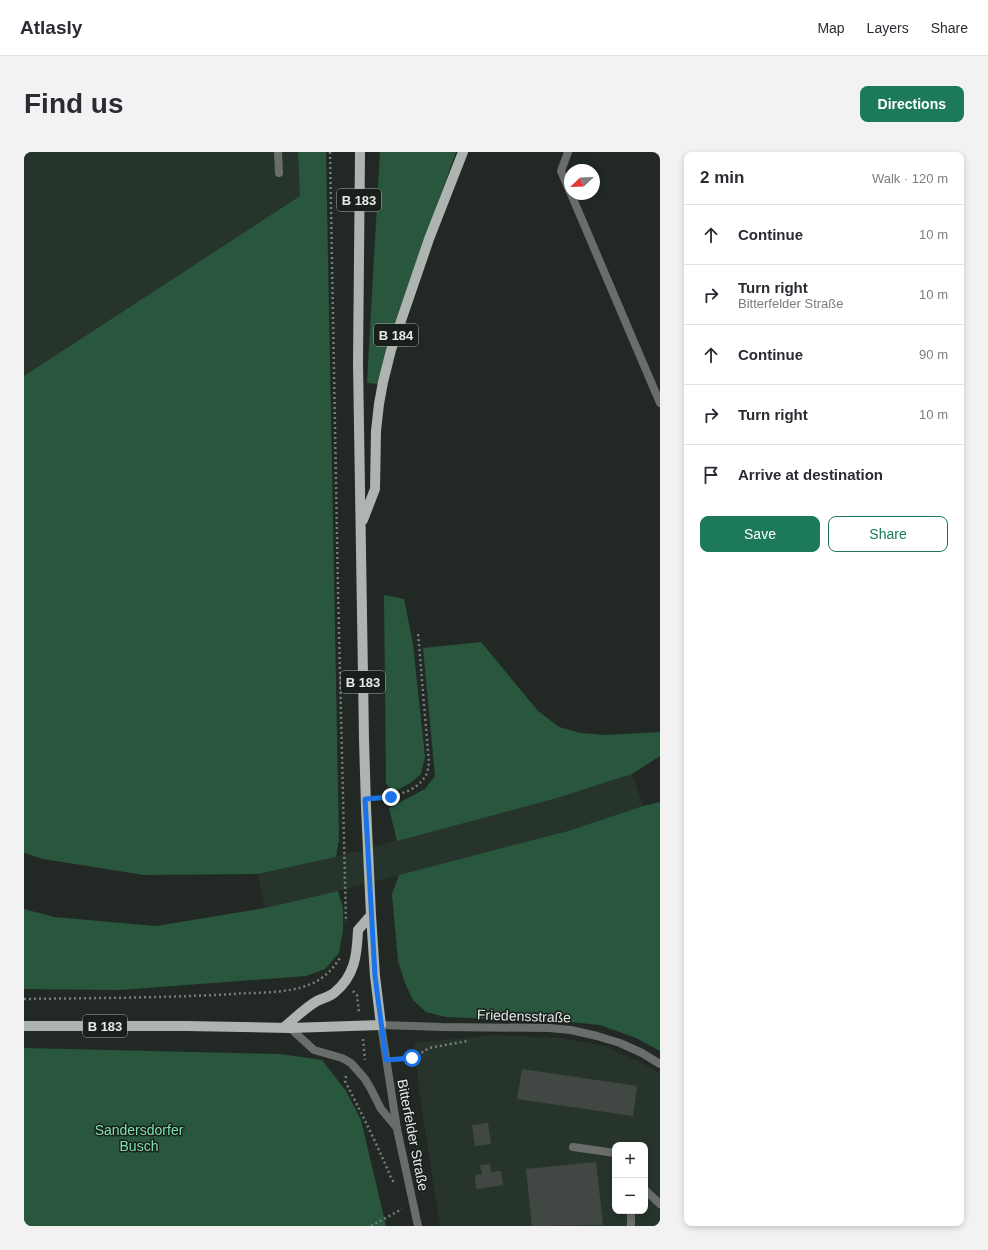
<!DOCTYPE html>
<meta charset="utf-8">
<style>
body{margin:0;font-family:Helvetica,sans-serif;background:#f2f2f3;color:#2b2b33}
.controls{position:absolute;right:12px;bottom:12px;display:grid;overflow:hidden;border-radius:8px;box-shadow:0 2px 6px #0003}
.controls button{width:36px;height:36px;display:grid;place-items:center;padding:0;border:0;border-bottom:1px solid #e1e1e2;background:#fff;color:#2b2b33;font:20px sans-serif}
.compass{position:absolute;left:540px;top:12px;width:36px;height:36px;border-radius:50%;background:#fff;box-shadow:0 2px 6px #0003;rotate:247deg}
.stop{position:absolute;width:12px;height:12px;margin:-9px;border:3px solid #1a73e8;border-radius:50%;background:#fff}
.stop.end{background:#1a73e8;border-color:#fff;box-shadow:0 1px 4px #0008}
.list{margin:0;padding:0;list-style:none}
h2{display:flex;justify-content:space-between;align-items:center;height:52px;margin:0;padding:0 16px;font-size:17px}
h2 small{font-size:13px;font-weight:400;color:#7c7c81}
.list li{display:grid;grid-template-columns:26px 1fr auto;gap:12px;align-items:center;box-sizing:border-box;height:60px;padding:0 16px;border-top:1px solid #e1e1e2}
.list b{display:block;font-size:15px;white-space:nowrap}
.list p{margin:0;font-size:13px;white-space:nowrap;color:#7c7c81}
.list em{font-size:13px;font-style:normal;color:#7c7c81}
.actions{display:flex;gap:8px;padding:12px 16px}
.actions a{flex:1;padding:9px 0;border:1px solid #1c795b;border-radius:8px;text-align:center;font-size:14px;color:#1c795b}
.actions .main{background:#1c795b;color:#fff}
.icon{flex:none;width:22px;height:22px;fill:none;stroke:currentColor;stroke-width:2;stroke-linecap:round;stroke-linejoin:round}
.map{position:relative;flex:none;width:636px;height:1074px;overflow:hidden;border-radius:8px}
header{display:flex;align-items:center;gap:24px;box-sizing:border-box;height:56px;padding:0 20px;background:#fff;border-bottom:1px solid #e1e1e2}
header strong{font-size:19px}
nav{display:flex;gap:22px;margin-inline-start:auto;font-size:14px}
.intro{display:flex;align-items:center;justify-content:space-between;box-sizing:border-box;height:96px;padding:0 24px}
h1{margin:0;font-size:28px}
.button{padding:10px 18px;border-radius:8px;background:#1c795b;color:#fff;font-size:14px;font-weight:700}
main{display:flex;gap:24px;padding:0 24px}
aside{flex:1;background:#fff;border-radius:8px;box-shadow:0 2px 6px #0003}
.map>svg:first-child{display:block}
.built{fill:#27342c;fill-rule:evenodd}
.green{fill:#28573e}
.building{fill:#414843}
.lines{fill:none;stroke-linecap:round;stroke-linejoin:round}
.path{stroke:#787e7b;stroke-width:2.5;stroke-dasharray:2 3;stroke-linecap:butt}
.service{stroke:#6a6e6b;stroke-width:8}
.minor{stroke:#6a6e6b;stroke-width:8}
.tertiary{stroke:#6a6e6b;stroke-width:8}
.primary{stroke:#aeb5b0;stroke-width:10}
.route{stroke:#1a73e8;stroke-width:5}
.labels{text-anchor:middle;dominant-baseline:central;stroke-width:3;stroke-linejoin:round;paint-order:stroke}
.shield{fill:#191f1b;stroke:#a8adaa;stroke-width:1}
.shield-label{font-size:13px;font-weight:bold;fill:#e5eae7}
.street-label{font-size:14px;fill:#e5eae7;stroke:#191f1b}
.park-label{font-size:14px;fill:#7de1ab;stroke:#191f1b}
</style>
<header>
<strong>Atlasly</strong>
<nav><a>Map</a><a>Layers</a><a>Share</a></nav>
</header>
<div class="intro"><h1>Find us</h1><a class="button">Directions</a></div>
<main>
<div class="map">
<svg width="636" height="1074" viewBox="0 0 636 1074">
<rect width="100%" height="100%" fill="#222925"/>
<path class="built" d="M 0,0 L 274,0 L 276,44 L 0,224 Z
M 608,622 L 619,654 L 544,679 L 314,739 L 241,756 L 234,722 L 312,705 L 533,646 Z
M 471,883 L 537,886 L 580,894 L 619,911 L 636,922 L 636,1074 L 416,1074 L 396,945 L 390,891 ZM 591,993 L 621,993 L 621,1059 L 591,1059 Z"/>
<path class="green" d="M 274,0 L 302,0 L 315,688 L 312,705 L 234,722 L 120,723 L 19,707 L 0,701 L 0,224 L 276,44 Z
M 356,0 L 432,0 L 362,195 L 354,232 L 343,231 Z
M 360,443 L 380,447 L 389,492 L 401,605 L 397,622 L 389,629 L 376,637 L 367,638 L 362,631 Z
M 457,490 L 514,559 L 535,575 L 557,581 L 582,583 L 636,580 L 636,604 L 608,622 L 533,646 L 373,689 L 365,656 L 401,637 L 411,624 L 399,496 Z
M 636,650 L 636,899 L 612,886 L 576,873 L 546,870 L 422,865 L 402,860 L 389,848 L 381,831 L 374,809 L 368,742 L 375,723 L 544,679 L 619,654 Z
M 314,739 L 319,756 L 319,778 L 315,801 L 301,817 L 282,824 L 96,838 L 0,837 L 0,757 L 30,765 L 132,774 L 241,756 Z
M 0,896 L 256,902 L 298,908 L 322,939 L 337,968 L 362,1074 L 0,1074 Z"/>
<path class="building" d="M 498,917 L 613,934 L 609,964 L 493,947 Z
M 464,971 L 467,992 L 451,994 L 448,973 Z
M 572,1010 L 579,1073 L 508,1074 L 502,1017 Z
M 466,1012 L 467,1020 L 477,1019 L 479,1033 L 452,1037 L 451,1023 L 458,1022 L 456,1013 Z"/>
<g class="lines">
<path class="path" d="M 306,0 L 314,438 L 322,770
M 354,646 C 371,644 393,640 402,623 C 404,620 404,615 405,611 L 394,481
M 329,839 L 333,843 L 335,860
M 0,847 C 70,846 140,846 209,842 C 235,840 263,842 287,832 C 299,827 309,817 316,806
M 339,887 L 341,908
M 374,907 L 389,906 L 405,896 L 443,889
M 322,924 L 321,929 C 338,962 354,994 368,1028 L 371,1031
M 347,1074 L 378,1057"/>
<path class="service" d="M 254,0 L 255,21
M 544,0 L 537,19 L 546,40
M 547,42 L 636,251
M 549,995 L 591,1001
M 621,1038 L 636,1052
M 607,1074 L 607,1059"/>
<path class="minor" d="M 357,873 L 418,875 L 525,876 L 547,878 L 573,884 L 596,891 L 618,901 L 636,912"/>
<path class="tertiary" d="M 357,873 L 373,977 L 394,1074
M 266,876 L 290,898 L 318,906 L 327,911 L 341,927 L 347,937 L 357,957 L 373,976"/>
<path class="primary" d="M 339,368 L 351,337 L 352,279 L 355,252 L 359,230 L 367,198 L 405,87 L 439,0
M 0,874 L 162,874 L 266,876 L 357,873 L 351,824 L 347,763 L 342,655 L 340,587 L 334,211 L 336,0
M 259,876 C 269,868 282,855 293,849 C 299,846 305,845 310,841 C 331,824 333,803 334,778 L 347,763"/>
</g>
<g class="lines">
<path class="route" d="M 367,645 L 341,647 L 351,824 L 362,908 L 388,906"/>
</g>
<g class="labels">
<g class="shield">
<rect x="313" y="37" width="44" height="22" rx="3"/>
<rect x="350" y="172" width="44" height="22" rx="3"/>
<rect x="317" y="519" width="44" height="22" rx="3"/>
<rect x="59" y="863" width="44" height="22" rx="3"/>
</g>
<g class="shield-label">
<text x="335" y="48">B 183</text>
<text x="372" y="183">B 184</text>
<text x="339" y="530">B 183</text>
<text x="81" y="874">B 183</text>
</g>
<g class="street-label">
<text transform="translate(500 864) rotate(2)">Friedensstraße</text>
<text transform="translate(389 983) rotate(79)">Bitterfelder Straße</text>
</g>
<g class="park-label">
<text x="115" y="978">Sandersdorfer<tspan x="115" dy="16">Busch</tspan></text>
</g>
</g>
</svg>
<div class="controls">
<button>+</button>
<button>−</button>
</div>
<svg class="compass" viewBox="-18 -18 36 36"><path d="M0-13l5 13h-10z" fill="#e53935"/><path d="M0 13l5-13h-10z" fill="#7c7c81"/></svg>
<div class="stop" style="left:388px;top:906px"></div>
<div class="stop end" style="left:367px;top:645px"></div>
</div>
<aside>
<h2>2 min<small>Walk · 120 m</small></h2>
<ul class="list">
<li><svg class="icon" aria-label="ahead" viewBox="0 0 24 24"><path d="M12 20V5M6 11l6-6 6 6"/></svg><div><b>Continue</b></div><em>10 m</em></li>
<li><svg class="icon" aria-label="right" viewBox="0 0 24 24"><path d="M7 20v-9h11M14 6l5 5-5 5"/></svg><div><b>Turn right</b><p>Bitterfelder Straße</p></div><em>10 m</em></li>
<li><svg class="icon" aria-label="ahead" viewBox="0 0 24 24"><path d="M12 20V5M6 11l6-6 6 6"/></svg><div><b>Continue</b></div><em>90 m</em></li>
<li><svg class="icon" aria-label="right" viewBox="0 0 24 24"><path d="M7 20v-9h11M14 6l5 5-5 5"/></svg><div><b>Turn right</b></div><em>10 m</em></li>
<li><svg class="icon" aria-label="arrive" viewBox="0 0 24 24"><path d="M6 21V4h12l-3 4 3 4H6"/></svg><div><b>Arrive at destination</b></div></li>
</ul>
<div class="actions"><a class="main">Save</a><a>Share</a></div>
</aside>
</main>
